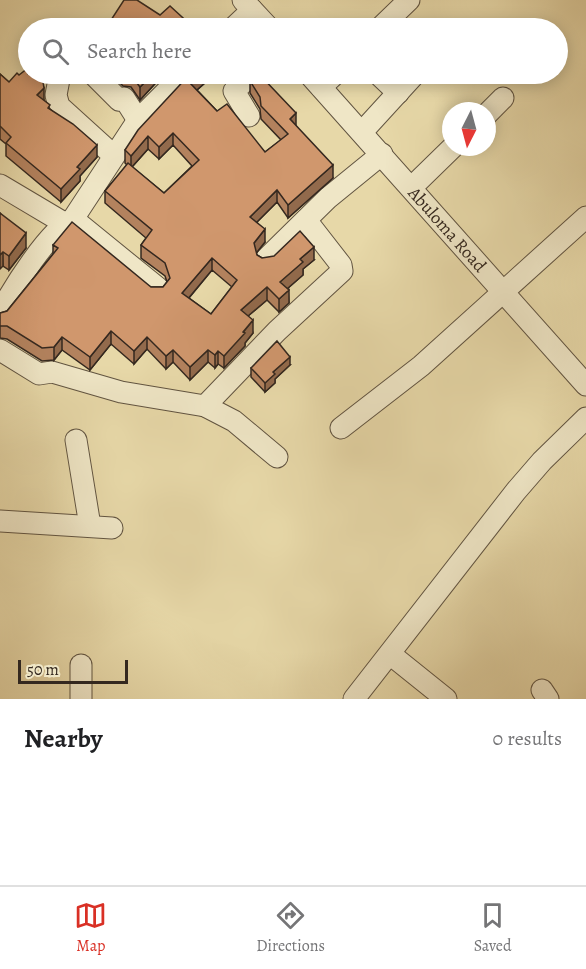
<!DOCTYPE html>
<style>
body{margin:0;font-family:Alegreya,serif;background:#f6f6f6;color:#202124}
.compass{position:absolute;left:442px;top:102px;width:54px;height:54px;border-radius:50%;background:#fff;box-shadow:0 3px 15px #0003;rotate:186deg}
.scale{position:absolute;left:18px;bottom:15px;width:110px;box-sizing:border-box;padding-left:6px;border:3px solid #34281f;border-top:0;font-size:16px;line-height:21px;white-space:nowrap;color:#34281f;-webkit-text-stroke:4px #efe6c6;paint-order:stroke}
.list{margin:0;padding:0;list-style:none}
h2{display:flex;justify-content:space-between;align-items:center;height:78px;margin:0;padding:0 24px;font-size:26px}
h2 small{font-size:20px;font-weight:400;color:#757577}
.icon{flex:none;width:33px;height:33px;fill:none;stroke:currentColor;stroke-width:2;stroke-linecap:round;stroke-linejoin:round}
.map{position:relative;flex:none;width:586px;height:699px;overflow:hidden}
.search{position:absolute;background:#fff;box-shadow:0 3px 15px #0003;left:18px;right:18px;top:18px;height:66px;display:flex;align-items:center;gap:15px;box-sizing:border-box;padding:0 21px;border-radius:33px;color:#757577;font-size:22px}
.sheet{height:186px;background:#fff}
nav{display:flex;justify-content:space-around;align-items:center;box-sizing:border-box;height:84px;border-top:2px solid #e0e0e0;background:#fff;font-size:16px;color:#757577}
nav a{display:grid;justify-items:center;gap:3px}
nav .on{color:#d93025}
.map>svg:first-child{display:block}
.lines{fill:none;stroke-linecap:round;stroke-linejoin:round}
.minor-casing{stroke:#615441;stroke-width:23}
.minor{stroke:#efe6c6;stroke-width:21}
.wall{fill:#b3825e;stroke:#34281f;stroke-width:1.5;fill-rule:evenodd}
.shaded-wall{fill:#926a4c;stroke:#34281f;stroke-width:1.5}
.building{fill:#d0976d;stroke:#34281f;stroke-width:1.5;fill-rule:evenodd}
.labels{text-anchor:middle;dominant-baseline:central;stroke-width:4.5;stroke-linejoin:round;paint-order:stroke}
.street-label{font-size:18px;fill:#34281f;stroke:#efe6c6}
</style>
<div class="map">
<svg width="586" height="699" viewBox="0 0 586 699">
<rect width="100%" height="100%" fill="#e7d8a8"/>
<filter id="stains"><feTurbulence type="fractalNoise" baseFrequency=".00333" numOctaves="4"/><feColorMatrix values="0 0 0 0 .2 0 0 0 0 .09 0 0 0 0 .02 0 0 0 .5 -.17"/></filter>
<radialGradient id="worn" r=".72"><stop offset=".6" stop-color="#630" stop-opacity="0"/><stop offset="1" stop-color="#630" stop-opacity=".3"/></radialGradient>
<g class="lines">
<g class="minor-casing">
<g id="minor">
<path d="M 243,0 L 269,28"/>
<path d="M 233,28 L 252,10"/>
<path d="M 380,28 L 409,0"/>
<path d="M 60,74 L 56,95 L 59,106 L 113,155"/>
<path d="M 93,74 L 119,100 L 124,98 L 138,120"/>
<path id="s1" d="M 309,74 L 586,385"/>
<path d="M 378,74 L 398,93"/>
<path d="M 321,87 L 335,74"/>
<path d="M 487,114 L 503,98"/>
<path d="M 249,116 L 234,91 L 252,74"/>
<path d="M 362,132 L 415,74"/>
<path d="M 0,185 L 64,223"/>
<path d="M 412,187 L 453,147"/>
<path d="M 73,219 L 158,288"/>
<path d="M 266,259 L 328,198 L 382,154"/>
<path d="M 0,313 C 13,288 49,230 73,219 L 138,120 L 184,74"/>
<path d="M 0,350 L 39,374 L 52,372 L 121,392 L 205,406 L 234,421 L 277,457"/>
<path d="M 205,406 L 277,331 L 342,271 L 341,265 L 306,220"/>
<path d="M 341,428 L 421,366 L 586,217"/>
<path d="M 76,440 L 90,526"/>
<path d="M 0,521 L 112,528"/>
<path d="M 390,654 L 446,699"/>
<path d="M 542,690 L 548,699"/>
<path d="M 81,699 L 81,665"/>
<path d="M 354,699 L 516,491 L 542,461 L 586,418"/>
</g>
</g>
<use href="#minor" class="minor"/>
</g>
<path class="wall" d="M 0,74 L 9,82 L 44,100 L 50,109 L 97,157 L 80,176 L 80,181 L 61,202 L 6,156 L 6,144 L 0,139 Z
M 111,74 L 164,74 L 140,100 L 131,87 L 123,86 Z
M 190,74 L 215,74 L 197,90 L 217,111 L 265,152 L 281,140 L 261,119 L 260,109 L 250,93 L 250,81 L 296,126 L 333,178 L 288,218 L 277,202 L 257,222 L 265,242 L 256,253 L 257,255 L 262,258 L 314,260 L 303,269 L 303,275 L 288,288 L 289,303 L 279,312 L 267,300 L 248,316 L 253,333 L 245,343 L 245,346 L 224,368 L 218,364 L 215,368 L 208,362 L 190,380 L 173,362 L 166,369 L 147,349 L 134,364 L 111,344 L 90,370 L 62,350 L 54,360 L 42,361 L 7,339 L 0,338 L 0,313 L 7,311 L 53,254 L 53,245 L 151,287 L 163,287 L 167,282 L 165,276 L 141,258 L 141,245 L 146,238 L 105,203 L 105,191 L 127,165 L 125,163 L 125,150 ZM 173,145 L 192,166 L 164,193 L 132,167 L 148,149 L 159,159 ZM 212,270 L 232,287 L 211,314 L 189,298 Z
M 0,213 L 26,248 L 9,270 L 3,266 Z
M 290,365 L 275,379 L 275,383 L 265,392 L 251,377 L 251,368 Z"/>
<path class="shaded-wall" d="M 153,74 L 164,74 L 140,100 L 140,87 Z
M 201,74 L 215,74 L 190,96 L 190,83 Z
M 44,88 L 44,100 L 37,108 L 37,95 Z
M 296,113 L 296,126 L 290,119 Z
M 173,133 L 173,145 L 159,159 L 159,147 Z
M 148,136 L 148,149 L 131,168 L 131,156 Z
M 97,145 L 97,157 L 80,176 L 80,181 L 61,202 L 61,189 L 77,167 Z
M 333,165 L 333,178 L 288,218 L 288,205 Z
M 277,190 L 277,202 L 250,229 L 250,217 Z
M 265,229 L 265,242 L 254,256 L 254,243 Z
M 26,233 L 26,248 L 9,270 L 9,256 Z
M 314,247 L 314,260 L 303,269 L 303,275 L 280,295 L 280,282 L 300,259 Z
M 3,252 L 3,266 L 0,269 L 0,255 Z
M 212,258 L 212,270 L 182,306 L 182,293 Z
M 267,287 L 267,300 L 241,322 L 241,310 Z
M 289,290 L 289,303 L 279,312 L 279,299 Z
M 253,320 L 253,333 L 245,343 L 245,346 L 224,368 L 224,356 Z
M 111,331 L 111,344 L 90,370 L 90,357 Z
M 62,337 L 62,350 L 54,360 L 54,347 Z
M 147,337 L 147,349 L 134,364 L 134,351 Z
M 173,350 L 173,362 L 166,369 L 166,356 Z
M 208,350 L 208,362 L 190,380 L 190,367 Z
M 218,351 L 218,364 L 215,368 L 215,355 Z
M 290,357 L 290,365 L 275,379 L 275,383 L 265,392 L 265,383 L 273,372 Z"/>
<path class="building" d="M 124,0 L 137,0 L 160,15 L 170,6 L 194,28 L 109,28 L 114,22 L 111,20 Z
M 28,68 L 28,74 L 34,74 L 43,82 L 44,88 L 37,95 L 50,105 L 48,108 L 73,124 L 97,145 L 77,167 L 80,169 L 61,189 L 6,143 L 11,137 L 0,126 L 0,74 L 9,82 L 17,73 L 19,75 Z
M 125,74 L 153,74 L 140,87 L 131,75 Z
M 190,74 L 201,74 L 190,83 L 217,111 L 227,104 L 265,152 L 288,134 L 261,106 L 260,97 L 250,81 L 258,74 L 259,74 L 296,113 L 290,119 L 333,165 L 288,205 L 277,190 L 250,217 L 265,229 L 254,243 L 257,255 L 262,258 L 274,256 L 300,231 L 314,247 L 300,259 L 303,262 L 280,282 L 289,290 L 279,299 L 267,287 L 241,310 L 253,320 L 243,332 L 245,333 L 224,356 L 218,351 L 215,355 L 208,350 L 190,367 L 173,350 L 166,356 L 147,337 L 134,351 L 111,331 L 90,357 L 62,337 L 54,347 L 42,348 L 7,326 L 0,326 L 0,313 L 7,311 L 58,248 L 53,245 L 72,222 L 151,287 L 163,287 L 170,278 L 165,263 L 141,245 L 152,230 L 105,191 L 128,163 L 164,193 L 199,160 L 173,133 L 159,147 L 148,136 L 131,156 L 125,150 L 138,130 ZM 212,258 L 237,280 L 211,314 L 182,293 Z
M 0,213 L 26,233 L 9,256 L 3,252 L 0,255 Z
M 277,341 L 290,357 L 273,372 L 275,374 L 265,383 L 251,368 Z"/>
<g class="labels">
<g class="street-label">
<text stroke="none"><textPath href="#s1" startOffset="208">Abuloma Road</textPath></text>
</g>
</g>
<rect width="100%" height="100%" filter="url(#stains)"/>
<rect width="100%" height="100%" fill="url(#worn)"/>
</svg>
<svg class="compass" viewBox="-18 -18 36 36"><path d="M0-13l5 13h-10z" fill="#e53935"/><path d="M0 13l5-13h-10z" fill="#757577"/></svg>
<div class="scale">50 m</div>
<div class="search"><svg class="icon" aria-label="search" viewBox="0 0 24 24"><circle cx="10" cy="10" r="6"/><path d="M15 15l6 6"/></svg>Search here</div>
</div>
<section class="sheet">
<h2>Nearby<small>0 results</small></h2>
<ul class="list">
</ul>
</section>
<nav>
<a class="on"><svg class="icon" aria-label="map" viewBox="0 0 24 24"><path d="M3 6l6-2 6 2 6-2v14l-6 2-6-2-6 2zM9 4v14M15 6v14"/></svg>Map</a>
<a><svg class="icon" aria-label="directions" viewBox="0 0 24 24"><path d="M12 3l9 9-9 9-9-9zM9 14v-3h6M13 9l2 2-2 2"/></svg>Directions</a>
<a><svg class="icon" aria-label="saved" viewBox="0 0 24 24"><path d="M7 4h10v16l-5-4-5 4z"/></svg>Saved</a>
</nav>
